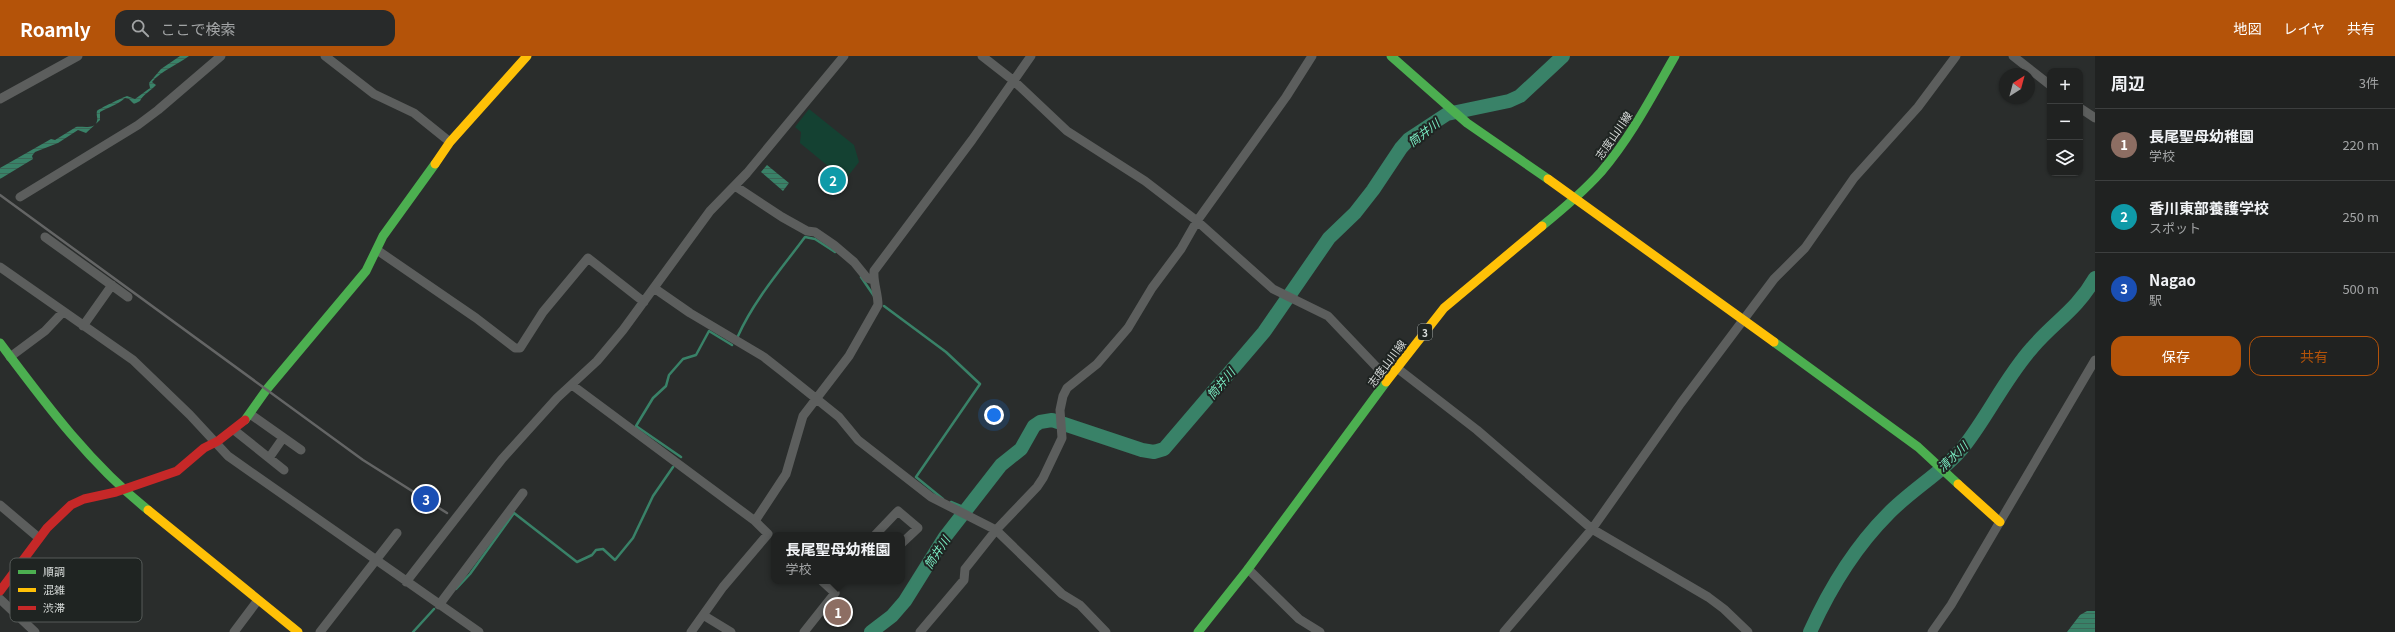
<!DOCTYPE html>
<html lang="ja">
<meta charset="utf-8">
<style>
body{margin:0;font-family:Georgia,"Noto Sans JP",serif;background:#282a2a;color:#f1f3f6}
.controls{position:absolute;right:12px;top:12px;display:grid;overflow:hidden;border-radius:8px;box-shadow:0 1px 3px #0004}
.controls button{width:36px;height:36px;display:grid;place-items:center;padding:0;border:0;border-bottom:1px solid #3d3f3f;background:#202221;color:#f1f3f6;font:20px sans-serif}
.compass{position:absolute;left:1999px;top:12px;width:36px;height:36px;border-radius:50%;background:#202221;box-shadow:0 1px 3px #0004;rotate:36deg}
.you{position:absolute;left:994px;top:359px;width:14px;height:14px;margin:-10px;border:3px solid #fff;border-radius:50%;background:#1a73e8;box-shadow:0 0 0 6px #1a73e833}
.badge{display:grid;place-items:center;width:26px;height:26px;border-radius:50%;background:#b45309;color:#fff;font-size:13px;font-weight:700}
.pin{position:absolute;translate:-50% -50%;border:2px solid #fff;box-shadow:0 1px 4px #0006}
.popup{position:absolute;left:771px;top:476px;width:134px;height:52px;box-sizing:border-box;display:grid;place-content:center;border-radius:8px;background:#202221;filter:drop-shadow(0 1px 3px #0005);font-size:13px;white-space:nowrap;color:#a2a4a5}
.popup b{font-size:15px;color:#f1f3f6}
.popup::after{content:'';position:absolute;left:50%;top:100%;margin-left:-8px;border:8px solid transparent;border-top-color:#202221}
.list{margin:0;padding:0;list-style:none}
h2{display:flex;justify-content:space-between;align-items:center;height:52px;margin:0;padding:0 16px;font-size:17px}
h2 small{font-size:13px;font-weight:400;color:#a2a4a5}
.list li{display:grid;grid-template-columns:26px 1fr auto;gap:12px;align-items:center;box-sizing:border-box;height:72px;padding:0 16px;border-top:1px solid #3d3f3f}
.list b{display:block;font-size:15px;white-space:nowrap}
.list p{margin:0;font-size:13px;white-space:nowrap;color:#a2a4a5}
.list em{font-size:13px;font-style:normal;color:#a2a4a5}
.actions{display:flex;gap:8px;padding:12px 16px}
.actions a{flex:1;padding:9px 0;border:1px solid #b45309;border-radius:12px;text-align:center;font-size:14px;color:#b45309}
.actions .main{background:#b45309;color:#fff}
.icon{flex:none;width:22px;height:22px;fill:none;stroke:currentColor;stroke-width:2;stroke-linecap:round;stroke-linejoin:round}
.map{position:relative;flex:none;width:2095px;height:576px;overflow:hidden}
header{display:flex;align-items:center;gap:24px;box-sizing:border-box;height:56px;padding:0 20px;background:#b45309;color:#fff}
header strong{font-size:19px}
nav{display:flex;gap:22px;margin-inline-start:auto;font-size:14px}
.search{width:280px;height:36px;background:#282a2a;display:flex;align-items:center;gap:10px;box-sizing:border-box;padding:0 14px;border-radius:12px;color:#a2a4a5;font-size:15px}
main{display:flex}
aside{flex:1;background:#202221}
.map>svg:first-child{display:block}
.garden{fill:#144132}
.water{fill:url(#water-rules)}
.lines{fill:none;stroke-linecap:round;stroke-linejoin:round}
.stream{stroke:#398268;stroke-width:2.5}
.river{stroke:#398268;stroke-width:14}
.street{stroke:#5c5e5d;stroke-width:9}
.fast{stroke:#4caf50;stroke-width:9}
.slow{stroke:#ffc107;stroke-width:9}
.jam{stroke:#c62828;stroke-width:9}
.rail{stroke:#646565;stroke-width:2.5}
.labels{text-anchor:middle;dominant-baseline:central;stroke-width:4;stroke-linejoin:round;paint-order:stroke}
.shield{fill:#1f2422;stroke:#a0a5a3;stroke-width:1}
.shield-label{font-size:10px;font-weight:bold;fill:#d8dcda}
.street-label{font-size:11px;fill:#d8dcda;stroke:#1f2422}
.water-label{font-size:12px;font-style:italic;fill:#79eac1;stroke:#1f2422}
.key{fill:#1f2422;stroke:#565b59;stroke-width:1}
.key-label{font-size:11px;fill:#d8dcda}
</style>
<header>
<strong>Roamly</strong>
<div class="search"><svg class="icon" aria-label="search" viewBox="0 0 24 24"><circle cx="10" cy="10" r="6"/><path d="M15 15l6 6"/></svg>ここで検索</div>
<nav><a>地図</a><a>レイヤ</a><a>共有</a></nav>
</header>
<main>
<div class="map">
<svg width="2095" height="576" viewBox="0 0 2095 576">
<defs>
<pattern id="water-rules" width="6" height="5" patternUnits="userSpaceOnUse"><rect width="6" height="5" fill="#398268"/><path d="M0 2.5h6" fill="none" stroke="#3c6858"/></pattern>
</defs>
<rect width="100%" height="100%" fill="#2a2d2c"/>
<path class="garden" d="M 809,53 L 854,89 L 859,106 L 845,124 L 800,87 L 801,76 L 795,71 Z"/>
<path class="water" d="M 180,0 L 189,0 C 177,9 161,15 152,26 L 156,29 C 151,35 143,38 140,45 L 134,48 L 129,43 L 125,42 C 117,49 109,51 100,56 L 100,64 L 86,77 L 78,74 L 58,87 L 35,96 L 32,100 L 33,103 L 0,123 L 0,112 L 51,83 L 55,84 L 76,71 C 82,70 95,74 97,65 C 98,62 96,59 97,55 C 100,52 122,42 127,40 L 135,43 L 150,32 L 149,27 L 161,13 Z
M 767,109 L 789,127 L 783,135 L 761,116 Z
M 2087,555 L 2095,555 L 2095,576 L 2067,576 L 2080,559 Z"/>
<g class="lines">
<path class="stream" d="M 861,221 L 874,240
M 884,250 L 946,296 L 980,328 L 916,421 L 943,443
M 738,280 C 754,244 782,212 805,181 L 815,183 L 835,196
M 681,401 L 636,370 L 653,342 L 666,330 L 669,319 L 683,303 L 696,299 L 709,275 L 732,289
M 951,446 L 968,453
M 456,533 L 470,518 L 514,457 L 577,506 L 592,499 L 596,494 L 603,493 L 615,504 L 633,482 L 653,440 L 673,411
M 413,576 L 434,553"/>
<path class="river" d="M 871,576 L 892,560 L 905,545 L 945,481 L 1001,409 L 1021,393 L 1034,370 L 1040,366 L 1052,364 L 1142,394 L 1154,396 L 1164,393 L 1264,276 L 1329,182 L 1355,157 L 1373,134 L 1401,92 L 1409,83 L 1447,58 L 1509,45 L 1520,40 L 1563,0
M 1810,576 C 1829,534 1855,491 1888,458 C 1911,434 1946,414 1965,389 C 1989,358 2006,321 2032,292 C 2055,265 2076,255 2095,222"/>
<path class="street" d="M 325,0 L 374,38 L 414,57 L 450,86
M 982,0 L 1014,25 L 1067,75 L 1145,125 L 1197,165 L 1273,233 L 1328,260 L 1388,323
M 2013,0 L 2050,29
M 0,43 L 78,0
M 2080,52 L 2095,62
M 735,130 L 782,161 L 807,175 L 815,176 L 834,189 L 854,206 L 867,222 L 873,224
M 20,141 L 138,69 L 158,54 L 221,0
M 45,181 L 128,241
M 377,194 L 476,262 L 515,292 L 520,292 L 543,256 L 588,202 L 644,246
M 0,211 L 133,304 L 190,359 L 228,400 L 479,576
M 654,232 L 690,257 L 764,301 L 783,316 L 839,361 L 858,384 L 931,441 L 996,474 L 1062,538 L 1080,549 L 1106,576
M 83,270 L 112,229
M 10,301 L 45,275 L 63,256
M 1397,312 L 1477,374 L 1592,473 L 1708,541 L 1724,553 L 1748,576
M 572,329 L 755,465
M 250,358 L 301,394
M 234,374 L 284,414
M 269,402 L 283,382
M 0,449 L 39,482
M 875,479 L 898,455 L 918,472 L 902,487
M 1248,513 L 1299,563 L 1320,576
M 406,526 L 502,403 L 557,342 L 597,305 L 623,274 L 710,155 L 747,117 L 844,0
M 0,543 L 35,576
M 439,549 L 523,437
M 703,559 L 731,576
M 234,576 L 258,544
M 320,576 L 397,477
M 691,576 L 723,531 L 768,478 L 755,465 L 786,418 L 803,360 L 849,300 L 878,249 C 878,237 873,227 874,215 L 972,84 L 1031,0
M 804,576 L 835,537 L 822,525
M 920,576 L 964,524 L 965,513 L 996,474 L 1037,431 L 1043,422 L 1062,382 L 1060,354 L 1063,340 L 1067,332 L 1097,308 L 1128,272 L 1152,232 L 1181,193 L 1197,165 L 1286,41 L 1312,0
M 1504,576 L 1592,473 L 1681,347 L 1774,223 L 1805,192 L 1854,122 L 1918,51 L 1956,0
M 1932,576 L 1951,549 L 2095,304"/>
<path class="fast" d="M 1391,0 L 1467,67 L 1548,123
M 1542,170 C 1563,153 1583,136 1601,116 C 1631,81 1652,40 1675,0
M 1774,286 L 1918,391 L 1958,428
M 0,287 C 45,347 89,407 148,454
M 245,364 L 267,333 L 366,215 L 383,180 L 435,108
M 1198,576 L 1248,513 L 1386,326"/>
<path class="slow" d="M 435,108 L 450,86 L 527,0
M 1548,123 L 1774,286
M 1386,326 L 1444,252 L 1542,170
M 1958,428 L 2000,466
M 148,454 L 298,576"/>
<path class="jam" d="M 0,535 L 47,472 L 71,449 L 84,443 L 116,436 L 177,415 L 204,392 L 218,385 L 245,364"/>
<path class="rail" d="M 0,139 L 363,404 L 447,457"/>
</g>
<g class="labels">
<rect class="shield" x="1418" y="268" width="14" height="16" rx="3"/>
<g class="shield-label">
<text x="1425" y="276">3</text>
</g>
<g class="street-label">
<text transform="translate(1613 79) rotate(-55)">志度山川線</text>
<text transform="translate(1386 307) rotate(-53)">志度山川線</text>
</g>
<g class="water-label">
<text transform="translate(1423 76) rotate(-38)">筒井川</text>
<text transform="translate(1220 327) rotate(-50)">筒井川</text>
<text transform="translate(1952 400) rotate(-44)">清水川</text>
<text transform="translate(936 496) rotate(-57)">筒井川</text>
</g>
</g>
<rect x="10" y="502" width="132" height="64" rx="6" class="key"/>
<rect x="18" y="514" width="18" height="4" fill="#4caf50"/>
<rect x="18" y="532" width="18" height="4" fill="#ffc107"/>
<rect x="18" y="550" width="18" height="4" fill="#c62828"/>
<g class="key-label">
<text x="43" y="520">順調</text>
<text x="43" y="538">混雑</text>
<text x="43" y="556">渋滞</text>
</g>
</svg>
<div class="controls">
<button>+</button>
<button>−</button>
<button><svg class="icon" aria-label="layers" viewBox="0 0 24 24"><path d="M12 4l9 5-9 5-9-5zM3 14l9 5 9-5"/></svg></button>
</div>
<svg class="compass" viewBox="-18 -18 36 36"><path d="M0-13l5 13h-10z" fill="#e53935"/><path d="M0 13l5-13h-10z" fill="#a2a4a5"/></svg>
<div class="you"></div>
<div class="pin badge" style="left:838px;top:556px;background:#8d6e63">1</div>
<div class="popup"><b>長尾聖母幼稚園</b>学校</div>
<div class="pin badge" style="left:833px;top:124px;background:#0f9aa8">2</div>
<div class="pin badge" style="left:426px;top:443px;background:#1a4fb4">3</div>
</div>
<aside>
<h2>周辺<small>3件</small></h2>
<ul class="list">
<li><span class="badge" style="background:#8d6e63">1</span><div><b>長尾聖母幼稚園</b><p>学校</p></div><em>220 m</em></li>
<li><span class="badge" style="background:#0f9aa8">2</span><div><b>香川東部養護学校</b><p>スポット</p></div><em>250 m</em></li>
<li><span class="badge" style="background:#1a4fb4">3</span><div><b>Nagao</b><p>駅</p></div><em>500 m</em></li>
</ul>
<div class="actions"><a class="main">保存</a><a>共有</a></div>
</aside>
</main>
